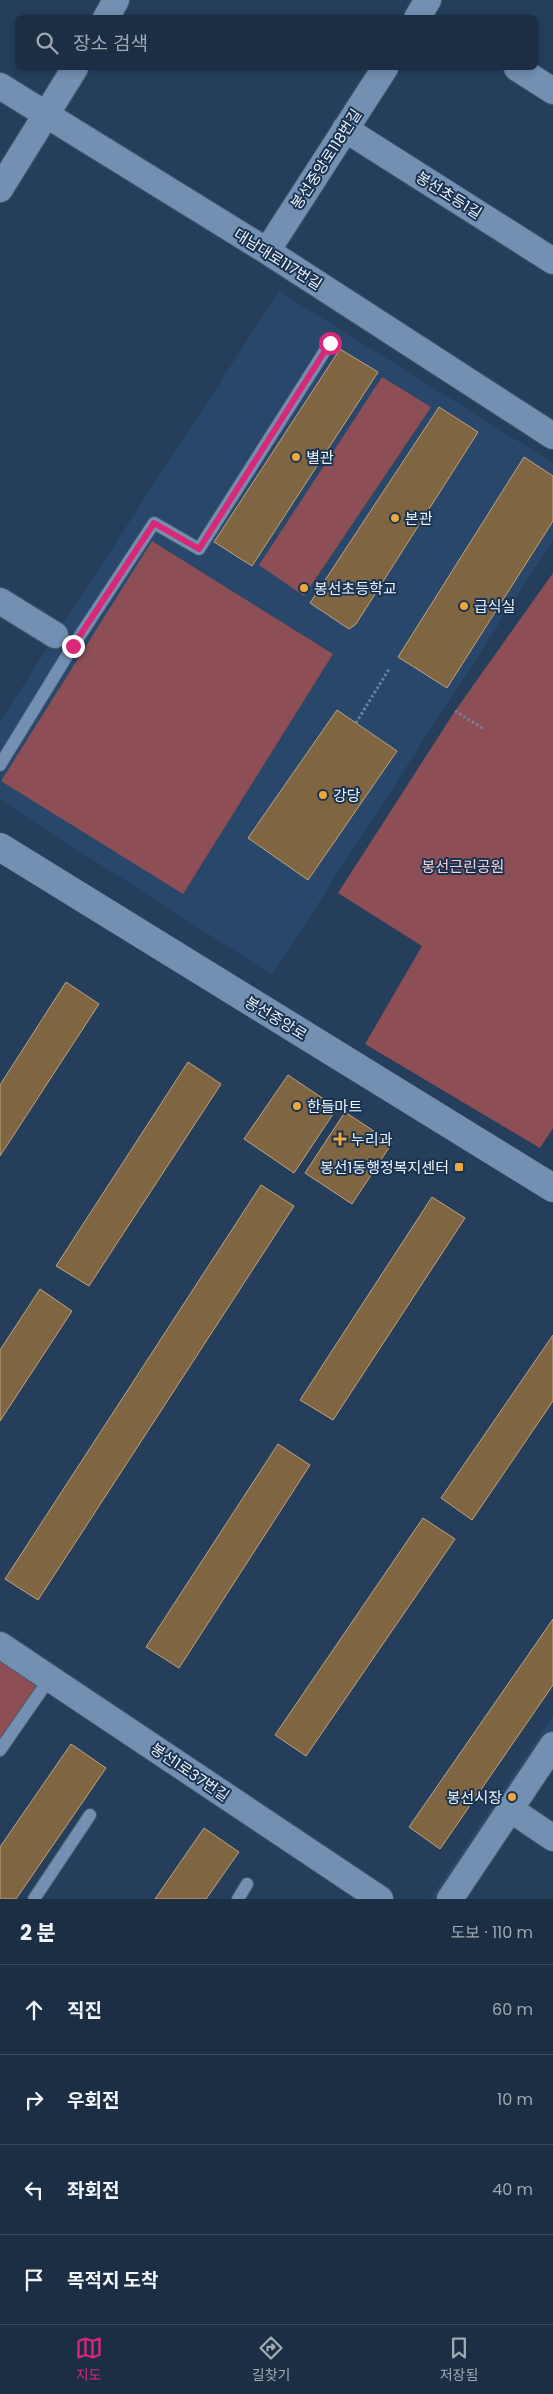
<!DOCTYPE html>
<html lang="ko">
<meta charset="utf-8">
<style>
body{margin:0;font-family:Poppins,"Noto Sans KR",sans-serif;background:#283a4f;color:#f1f3f6}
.stop{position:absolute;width:15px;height:15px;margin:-11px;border:4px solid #db2777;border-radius:50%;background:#fff}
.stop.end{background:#db2777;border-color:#fff;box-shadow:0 1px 5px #0008}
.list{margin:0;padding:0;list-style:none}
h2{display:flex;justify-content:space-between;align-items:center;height:65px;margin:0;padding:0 20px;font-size:21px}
h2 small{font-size:16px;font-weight:400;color:#a0a8b2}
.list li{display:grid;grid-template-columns:32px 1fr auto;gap:15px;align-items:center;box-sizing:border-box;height:90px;padding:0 20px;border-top:1px solid #394a5d}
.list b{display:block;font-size:19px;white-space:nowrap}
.list em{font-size:16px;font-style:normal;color:#a0a8b2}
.icon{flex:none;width:28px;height:28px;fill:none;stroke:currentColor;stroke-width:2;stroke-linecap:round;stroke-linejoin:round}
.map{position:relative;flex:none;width:553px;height:1899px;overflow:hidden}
.search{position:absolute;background:#1b2e44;box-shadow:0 2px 8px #0003;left:15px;right:15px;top:15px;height:55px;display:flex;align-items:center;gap:12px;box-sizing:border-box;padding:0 18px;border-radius:8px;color:#a0a8b2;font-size:19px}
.sheet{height:425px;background:#1b2e44}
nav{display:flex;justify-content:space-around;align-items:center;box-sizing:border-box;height:70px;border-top:1px solid #394a5d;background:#1b2e44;font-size:14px;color:#a0a8b2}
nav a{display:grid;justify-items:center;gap:2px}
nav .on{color:#db2777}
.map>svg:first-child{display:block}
.built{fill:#28476a}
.green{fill:#8d4e56}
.building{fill:#806542;stroke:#c0a37e}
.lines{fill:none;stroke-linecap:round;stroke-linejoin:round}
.lane-casing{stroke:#455a70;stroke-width:14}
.street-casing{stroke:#455a70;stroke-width:28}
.secondary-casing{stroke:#455a70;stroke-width:29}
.path{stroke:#6f8297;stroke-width:3;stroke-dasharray:2.5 2.5;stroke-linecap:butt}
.lane{stroke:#7390b2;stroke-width:12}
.street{stroke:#7390b2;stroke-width:26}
.secondary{stroke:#7390b2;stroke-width:28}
.route{stroke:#db2777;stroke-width:6}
.poi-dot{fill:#efa73d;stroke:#1a3350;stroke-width:2}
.labels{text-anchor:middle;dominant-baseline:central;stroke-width:4;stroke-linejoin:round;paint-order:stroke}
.street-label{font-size:15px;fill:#eef4fc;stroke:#1a3350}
.poi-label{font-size:15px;fill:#eef4fc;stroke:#1a3350;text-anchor:start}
.park-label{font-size:15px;fill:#f8ced1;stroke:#1a3350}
</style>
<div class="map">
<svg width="553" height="1899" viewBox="0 0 553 1899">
<rect width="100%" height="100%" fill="#243e5b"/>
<path class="built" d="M 279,291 L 553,463 L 553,540 L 272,975 L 0,800 L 0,721 Z
M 553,1715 L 553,1758 L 460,1899 L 430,1899 Z"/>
<path class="green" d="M 382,377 L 431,407 L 304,596 L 259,565 Z
M 152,541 L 333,654 L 183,894 L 1,781 Z
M 553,573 L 553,1128 L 540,1148 L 365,1044 L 422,946 L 338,893 L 455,711 Z
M 0,1656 L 41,1690 L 0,1749 Z"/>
<path class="building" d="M 340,349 L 378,372 L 252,566 L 214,542 Z
M 439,407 L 478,432 L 356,624 L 349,629 L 310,603 Z
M 524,457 L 553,476 L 553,521 L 447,688 L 398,657 Z
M 337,710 L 397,751 L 308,880 L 248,838 Z
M 66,982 L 99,1004 L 0,1156 L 0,1085 Z
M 188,1062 L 221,1084 L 89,1286 L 56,1266 Z
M 288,1075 L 337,1108 L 294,1173 L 244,1139 Z
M 345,1112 L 392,1143 L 352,1204 L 305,1173 Z
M 261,1185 L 294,1206 L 38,1600 L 5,1579 Z
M 432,1197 L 465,1218 L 333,1420 L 300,1400 Z
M 40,1289 L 72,1311 L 0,1421 L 0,1350 Z
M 553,1335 L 553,1401 L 472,1520 L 441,1498 Z
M 278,1444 L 310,1465 L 179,1668 L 146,1647 Z
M 423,1518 L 455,1539 L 306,1756 L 275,1735 Z
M 553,1619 L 553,1685 L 440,1849 L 409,1827 Z
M 71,1744 L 106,1768 L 16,1899 L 0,1899 L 0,1847 Z
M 204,1828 L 239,1852 L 206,1899 L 155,1899 Z"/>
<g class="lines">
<g class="lane-casing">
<path id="lane" d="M 0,765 L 73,646 L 154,523 L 199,549 L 330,343
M 0,1750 L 50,1678
M 34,1899 L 90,1815
M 238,1899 L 247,1884"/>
</g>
<g class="street-casing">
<path id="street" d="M 106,18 L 116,0
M 417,18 L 428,0
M 517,68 L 553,91
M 0,86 L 267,251 L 553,436
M 345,129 L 553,261
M 0,189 L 75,68
M 267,251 L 385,68
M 0,601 L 55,635
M 0,1645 L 380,1899
M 510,1809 L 553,1838
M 450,1899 L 553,1745"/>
</g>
<g class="secondary-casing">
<path id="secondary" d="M 0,847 L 553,1188"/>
</g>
<path class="path" d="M 455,711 L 484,729
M 356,723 L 389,669"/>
<use href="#lane" class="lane"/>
<use href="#street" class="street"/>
<use href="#secondary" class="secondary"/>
</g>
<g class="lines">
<path class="route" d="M 73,646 L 154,523 L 199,549 L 330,343"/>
</g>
<g class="poi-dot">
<circle cx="296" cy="457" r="5"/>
<circle cx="395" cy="518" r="5"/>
<circle cx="304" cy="588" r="5"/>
<circle cx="464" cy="606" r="5"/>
<circle cx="323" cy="795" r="5"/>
<circle cx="297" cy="1106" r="5"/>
<path d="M337.5 1131.5h5v5h5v5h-5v5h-5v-5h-5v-5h5z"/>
<rect x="454" y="1162" width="10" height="10" rx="2.5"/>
<circle cx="512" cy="1797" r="5"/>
</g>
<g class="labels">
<g class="street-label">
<text transform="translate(326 159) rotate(-57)">봉선중앙로118번길</text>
<text transform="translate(449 195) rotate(32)">봉선초등1길</text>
<text transform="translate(278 259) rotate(32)">대남대로117번길</text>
<text transform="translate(276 1018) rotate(31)">봉선중앙로</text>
<text transform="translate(190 1772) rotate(34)">봉선1로37번길</text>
</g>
<g class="poi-label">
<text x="306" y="457">별관</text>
<text x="405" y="518">본관</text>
<text x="314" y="588">봉선초등학교</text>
<text x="474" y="606">급식실</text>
<text x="333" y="795">강당</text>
<text x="307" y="1106">한들마트</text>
<text x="351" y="1139">누리과</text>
<text x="449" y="1167" text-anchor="end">봉선1동행정복지센터</text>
<text x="502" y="1797" text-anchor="end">봉선시장</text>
</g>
<g class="park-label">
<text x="463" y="866">봉선근린공원</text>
</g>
</g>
</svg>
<div class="stop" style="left:330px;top:343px"></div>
<div class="stop end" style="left:73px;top:646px"></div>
<div class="search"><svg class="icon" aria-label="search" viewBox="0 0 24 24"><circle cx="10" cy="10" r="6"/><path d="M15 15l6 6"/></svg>장소 검색</div>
</div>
<section class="sheet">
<h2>2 분<small>도보 · 110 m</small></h2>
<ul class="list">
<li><svg class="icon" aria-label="ahead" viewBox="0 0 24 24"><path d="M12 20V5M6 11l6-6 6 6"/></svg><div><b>직진</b></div><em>60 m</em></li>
<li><svg class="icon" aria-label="right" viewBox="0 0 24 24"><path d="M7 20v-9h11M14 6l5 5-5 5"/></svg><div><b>우회전</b></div><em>10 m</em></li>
<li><svg class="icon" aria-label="left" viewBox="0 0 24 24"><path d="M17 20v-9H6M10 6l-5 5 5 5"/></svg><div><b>좌회전</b></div><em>40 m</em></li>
<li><svg class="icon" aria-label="arrive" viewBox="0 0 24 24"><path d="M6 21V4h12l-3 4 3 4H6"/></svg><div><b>목적지 도착</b></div></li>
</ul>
</section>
<nav>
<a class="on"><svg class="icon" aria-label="map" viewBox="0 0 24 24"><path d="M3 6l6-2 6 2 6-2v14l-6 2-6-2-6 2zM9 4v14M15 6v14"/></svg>지도</a>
<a><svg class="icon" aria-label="directions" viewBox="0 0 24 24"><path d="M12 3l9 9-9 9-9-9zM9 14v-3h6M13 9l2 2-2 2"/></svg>길찾기</a>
<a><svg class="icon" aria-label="saved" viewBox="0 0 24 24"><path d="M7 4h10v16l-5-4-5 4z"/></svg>저장됨</a>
</nav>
